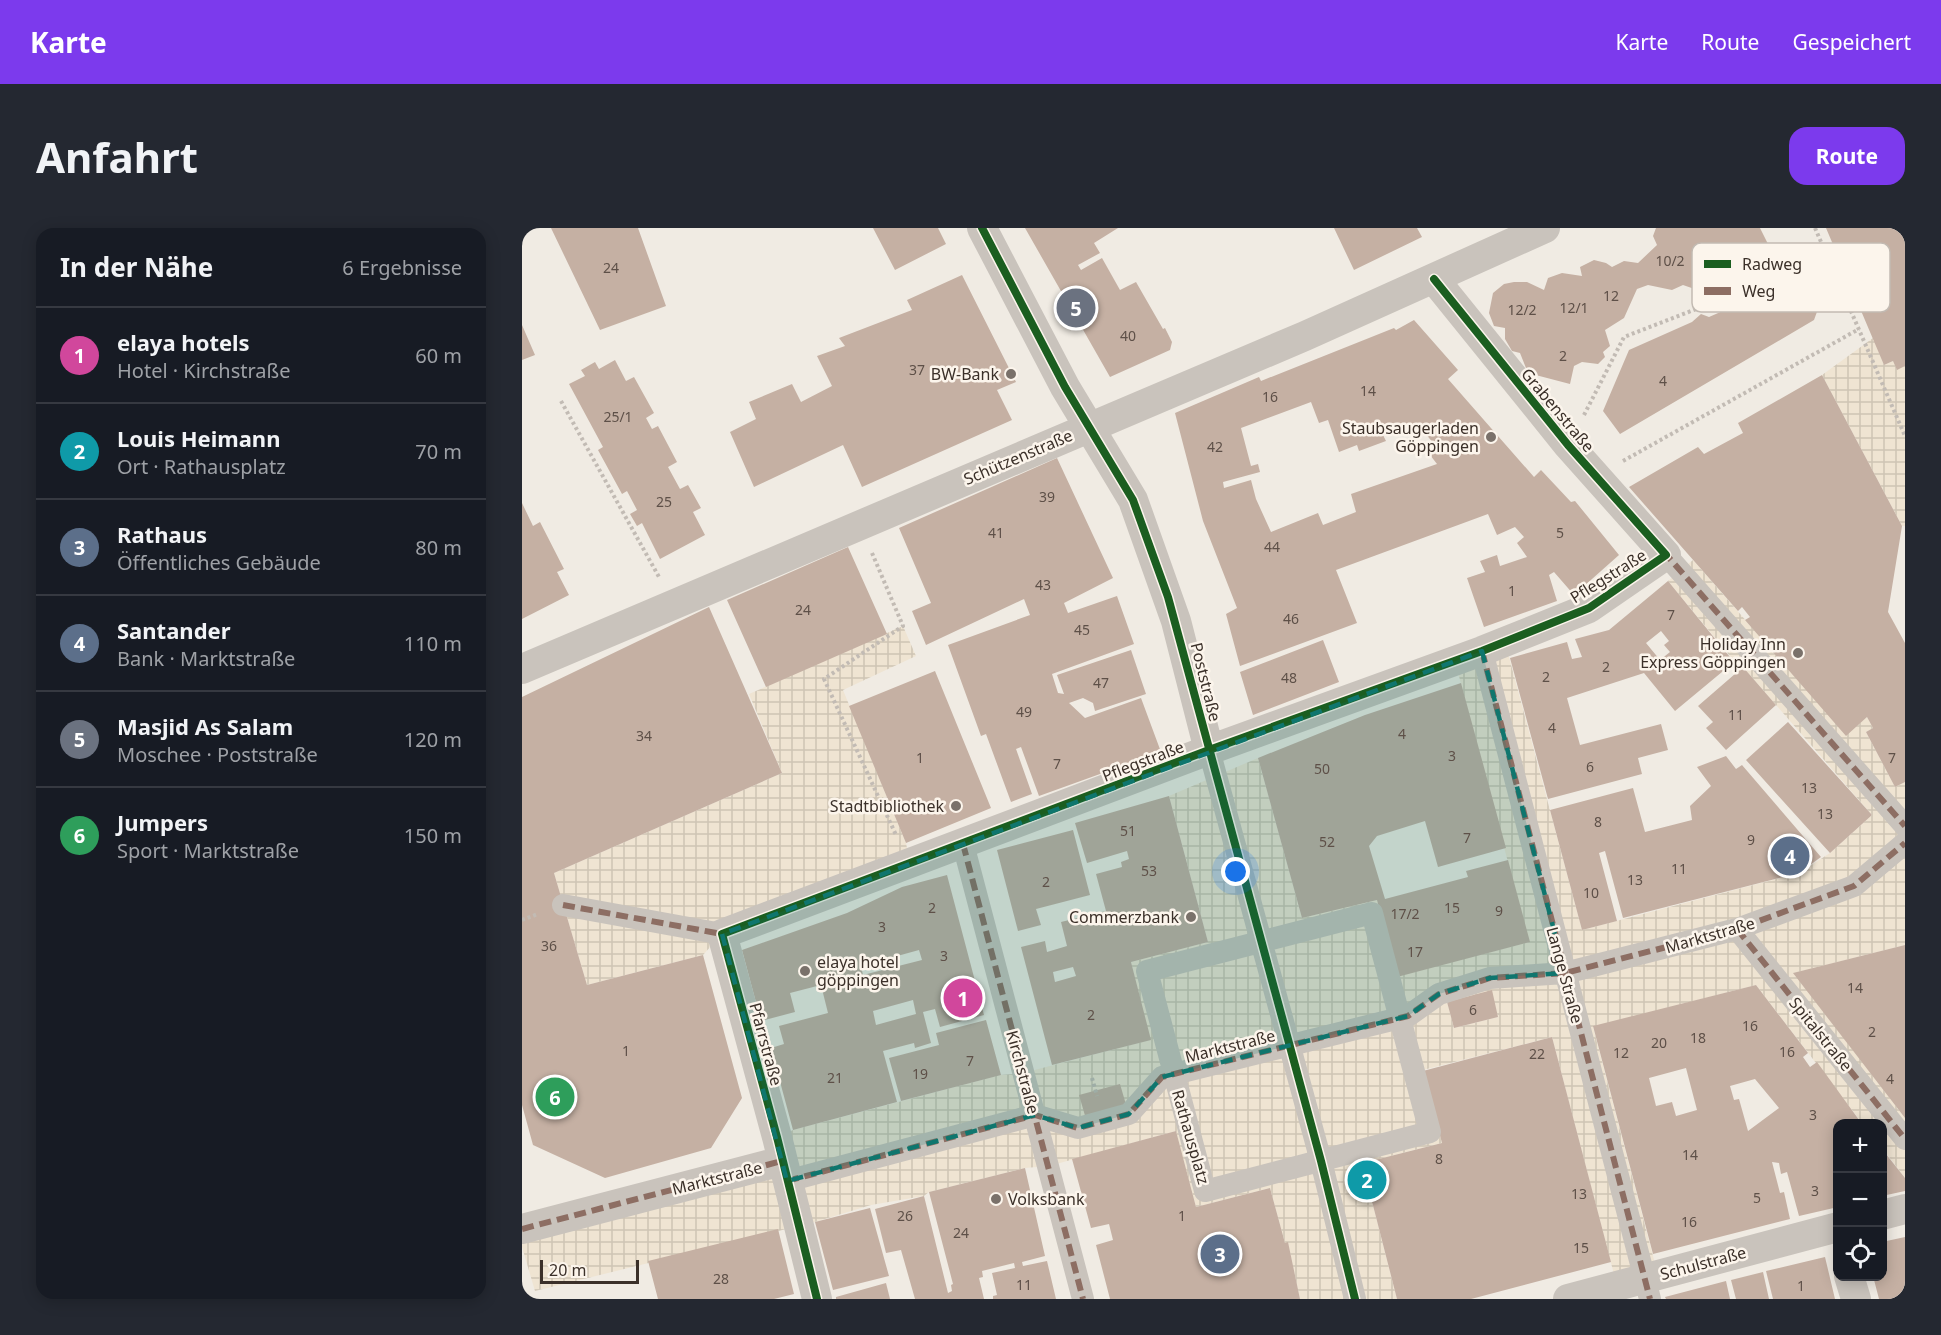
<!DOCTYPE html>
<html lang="de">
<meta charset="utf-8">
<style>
body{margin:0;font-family:"Noto Sans",sans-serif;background:#242831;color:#f1f3f6}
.controls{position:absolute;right:18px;bottom:18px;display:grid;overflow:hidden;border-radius:12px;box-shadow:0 3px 15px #0003}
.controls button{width:54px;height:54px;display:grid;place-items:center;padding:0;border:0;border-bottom:2px solid #363941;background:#171b24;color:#f1f3f6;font:30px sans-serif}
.scale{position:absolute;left:18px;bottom:15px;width:99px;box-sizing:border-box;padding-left:6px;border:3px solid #3b3029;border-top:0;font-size:16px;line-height:21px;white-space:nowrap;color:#3b3029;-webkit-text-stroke:4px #fcf5ec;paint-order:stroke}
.you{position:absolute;left:714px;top:644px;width:21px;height:21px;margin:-15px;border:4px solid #fff;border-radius:50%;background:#1a73e8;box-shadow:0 0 0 9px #1a73e833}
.badge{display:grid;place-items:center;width:39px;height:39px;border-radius:50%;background:#7c3aed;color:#fff;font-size:20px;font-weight:700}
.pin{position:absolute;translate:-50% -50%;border:3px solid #fff;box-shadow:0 2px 6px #0006}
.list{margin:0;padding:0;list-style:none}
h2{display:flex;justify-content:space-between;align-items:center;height:78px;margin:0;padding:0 24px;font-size:26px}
h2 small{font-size:20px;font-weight:400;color:#9ea1a6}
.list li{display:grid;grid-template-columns:39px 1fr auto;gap:18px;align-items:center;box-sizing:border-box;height:96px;padding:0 24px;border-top:2px solid #363941}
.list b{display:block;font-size:22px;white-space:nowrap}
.list p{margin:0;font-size:20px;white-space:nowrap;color:#9ea1a6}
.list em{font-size:20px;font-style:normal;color:#9ea1a6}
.icon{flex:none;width:33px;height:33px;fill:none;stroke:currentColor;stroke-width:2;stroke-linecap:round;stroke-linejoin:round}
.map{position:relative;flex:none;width:1383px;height:1071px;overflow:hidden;border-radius:18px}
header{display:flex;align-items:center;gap:36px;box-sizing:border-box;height:84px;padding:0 30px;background:#7c3aed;color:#fff}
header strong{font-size:28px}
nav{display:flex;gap:33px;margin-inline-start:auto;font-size:21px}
.intro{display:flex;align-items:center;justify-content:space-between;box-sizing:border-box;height:144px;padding:0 36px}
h1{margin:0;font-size:42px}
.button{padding:15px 27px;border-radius:18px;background:#7c3aed;color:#fff;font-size:21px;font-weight:700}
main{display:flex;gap:36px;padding:0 36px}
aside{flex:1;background:#171b24;border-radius:18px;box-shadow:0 3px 15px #0003}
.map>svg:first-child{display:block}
.plaza{fill:url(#plaza-grid);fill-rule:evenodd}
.building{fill:#c5b0a3;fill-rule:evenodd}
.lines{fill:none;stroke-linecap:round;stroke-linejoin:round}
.path{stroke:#c2bbb4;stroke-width:4;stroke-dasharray:3 3;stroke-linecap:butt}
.pedestrian{stroke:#c9c3bc;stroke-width:22}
.minor{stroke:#c9c3bc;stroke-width:30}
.quiet{stroke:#8d6e63;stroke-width:6;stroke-dasharray:12 6;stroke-linecap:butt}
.cycleway-casing{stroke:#fcf5ec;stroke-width:11}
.cycleway{stroke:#1b5e20;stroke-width:8}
.marked{fill:#0f766e;fill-opacity:0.2;stroke:#0f766e;stroke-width:4.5;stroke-dasharray:12 8;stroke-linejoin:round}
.poi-dot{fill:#7a716a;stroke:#fcf5ec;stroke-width:2}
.labels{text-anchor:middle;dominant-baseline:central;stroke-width:5;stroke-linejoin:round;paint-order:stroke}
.number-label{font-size:14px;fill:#5e5048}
.poi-label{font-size:16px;fill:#3b3029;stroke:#fcf5ec;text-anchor:end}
.street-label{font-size:16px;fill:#3b3029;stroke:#fcf5ec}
.key{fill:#fcf5ec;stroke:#c2bab2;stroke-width:1.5}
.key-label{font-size:16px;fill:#3b3029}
</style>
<header>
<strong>Karte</strong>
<nav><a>Karte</a><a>Route</a><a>Gespeichert</a></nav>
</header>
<div class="intro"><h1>Anfahrt</h1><a class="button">Route</a></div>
<main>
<aside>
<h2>In der Nähe<small>6 Ergebnisse</small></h2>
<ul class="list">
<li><span class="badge" style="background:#d1479c">1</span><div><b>elaya hotels</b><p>Hotel · Kirchstraße</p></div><em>60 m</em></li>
<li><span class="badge" style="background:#0f9aa8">2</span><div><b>Louis Heimann</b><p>Ort · Rathausplatz</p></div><em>70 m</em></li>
<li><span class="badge" style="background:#5c6f8a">3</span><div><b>Rathaus</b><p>Öffentliches Gebäude</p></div><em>80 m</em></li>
<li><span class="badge" style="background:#5c6f8a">4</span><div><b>Santander</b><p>Bank · Marktstraße</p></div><em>110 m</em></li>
<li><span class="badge" style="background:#6b7280">5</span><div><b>Masjid As Salam</b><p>Moschee · Poststraße</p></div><em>120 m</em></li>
<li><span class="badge" style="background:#2e9e5b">6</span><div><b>Jumpers</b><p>Sport · Marktstraße</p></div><em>150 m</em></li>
</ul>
</aside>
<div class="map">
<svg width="1383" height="1071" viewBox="0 0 1383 1071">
<defs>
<pattern id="plaza-grid" width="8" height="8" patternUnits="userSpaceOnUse" patternTransform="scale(1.5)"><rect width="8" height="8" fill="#efe4d2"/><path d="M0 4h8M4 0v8" fill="none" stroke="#cec4b4"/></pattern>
</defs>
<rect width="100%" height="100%" fill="#f0ebe3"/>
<path class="plaza" d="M 1351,110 L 1362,137 L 1371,133 L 1375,141 L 1383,138 L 1383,298 L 1380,298 L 1300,147 Z
M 1171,332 L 1324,507 L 1345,489 L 1351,500 L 1344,504 L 1373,559 L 1383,554 L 1383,717 L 1272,745 L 1383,890 L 1383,950 L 1361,921 L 1360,896 L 1340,895 L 1234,757 L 1071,799 L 1136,1047 L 1095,1058 L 1030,809 L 901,842 L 920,915 L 845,934 L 849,949 L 844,950 L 875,1071 L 778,1071 L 766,1015 L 763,1015 L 748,960 L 674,979 L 654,903 L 527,938 L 503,940 L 407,964 L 402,968 L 349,977 L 293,994 L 13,1063 L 0,1019 L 0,1001 L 259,933 L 255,909 L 271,902 L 478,847 L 501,845 L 628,812 L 609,734 L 686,714 L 647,568 L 736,530 L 780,690 L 855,672 L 876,748 L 1007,714 L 933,433 L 983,414 L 1060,702 L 1277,645 L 1308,625 L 1350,587 L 1221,439 L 1212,433 L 1146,353 ZM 969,763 L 976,789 L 932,800 L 925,774 Z
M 381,398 L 394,428 L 321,462 L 384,615 L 388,635 L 200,706 L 181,727 L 65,757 L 32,645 L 260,545 L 227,466 Z"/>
<path class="building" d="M 29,0 L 116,0 L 144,78 L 78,102 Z
M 351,0 L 416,0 L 424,16 L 373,42 Z
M 503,0 L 596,0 L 572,15 L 578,25 L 556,37 L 559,42 L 580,30 L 598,62 L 614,54 L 641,101 L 643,100 L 650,114 L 648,122 L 588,149 Z
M 812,0 L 895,0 L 900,9 L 832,42 Z
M 1134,0 L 1238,0 L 1248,20 L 1239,48 L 1225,55 L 1212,50 L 1184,65 L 1161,57 L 1150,62 L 1126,57 L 1115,61 L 1102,90 L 1083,102 L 1088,118 L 1081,124 L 1083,129 L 1076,136 L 1060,134 L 1052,138 L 1048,156 L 1006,145 L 998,125 L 990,123 L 983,111 L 983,100 L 972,98 L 967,85 L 971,65 L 982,56 L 992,54 L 1005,54 L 1022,62 L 1026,50 L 1040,45 L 1060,48 L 1058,39 L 1072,32 L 1084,35 L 1090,39 L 1102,33 L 1116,35 L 1135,17 L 1131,8 Z
M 1304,0 L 1383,0 L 1383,138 L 1375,142 L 1371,133 L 1362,137 Z
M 440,47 L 494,154 L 475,162 L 490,192 L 340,259 L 321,217 L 232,259 L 208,204 L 234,191 L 227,174 L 270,156 L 279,174 L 310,158 L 295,128 L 323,118 L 317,110 L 390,82 L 385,72 Z
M 1274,51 L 1283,58 L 1296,81 L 1292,92 L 1098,206 L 1081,183 L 1107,122 L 1170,94 L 1179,86 L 1187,89 Z
M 892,92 L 936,142 L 926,151 L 1012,249 L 1019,242 L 1049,274 L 1053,273 L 1097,327 L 1052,367 L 1032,344 L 1027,347 L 1035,373 L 962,399 L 945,350 L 963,344 L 958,333 L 975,327 L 978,338 L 1005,329 L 995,315 L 1002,309 L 993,299 L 975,307 L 966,286 L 814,342 L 835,395 L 718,438 L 704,386 L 715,380 L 681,293 L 653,185 L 737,149 L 739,153 L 872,100 L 874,102 ZM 789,174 L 797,195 L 806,192 L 817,224 L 835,217 L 837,223 L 864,213 L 861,207 L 883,199 L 890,206 L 898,199 L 912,216 L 905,223 L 915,236 L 829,266 L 834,284 L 801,297 L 796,285 L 749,304 L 734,271 L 729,252 L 702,260 L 701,254 L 738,244 L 736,236 L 729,238 L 719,200 Z
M 0,97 L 13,127 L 0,132 Z
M 93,132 L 104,153 L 112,149 L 132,185 L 124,190 L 130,201 L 136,198 L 155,234 L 146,239 L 158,261 L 166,257 L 179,280 L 171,284 L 183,307 L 138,331 L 120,295 L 115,298 L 108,286 L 115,282 L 105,263 L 100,266 L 76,222 L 81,219 L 47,156 L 63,148 L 59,142 L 73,134 L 77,141 Z
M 1300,147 L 1380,298 L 1366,384 L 1383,415 L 1383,554 L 1373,559 L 1344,504 L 1351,500 L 1345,489 L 1324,508 L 1223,392 L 1228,389 L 1220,379 L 1216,383 L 1107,259 L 1176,219 L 1182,226 L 1221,205 L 1216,195 Z
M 535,230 L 591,350 L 542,375 L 546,385 L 595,368 L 612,416 L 530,446 L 536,465 L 542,466 L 535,447 L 609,422 L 624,466 L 573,483 L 571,475 L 561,470 L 547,475 L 563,490 L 619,470 L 639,524 L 517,568 L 499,519 L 494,521 L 510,566 L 489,574 L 464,506 L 459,508 L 426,417 L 508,387 L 502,371 L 404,417 L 390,383 L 409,375 L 377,300 Z
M 0,275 L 11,298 L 18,294 L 42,341 L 35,344 L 47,367 L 0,391 Z
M 326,319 L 365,406 L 244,459 L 205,372 Z
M 1146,353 L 1212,434 L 1153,483 L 1122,445 L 1045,470 L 1058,517 L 1139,496 L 1146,522 L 1116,530 L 1120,546 L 1026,571 L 988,430 L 1045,414 L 1050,431 L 1060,429 L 1053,411 L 1087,402 ZM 1139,403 L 1147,413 L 1142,417 L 1148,424 L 1138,432 L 1124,415 Z
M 187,379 L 260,545 L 32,645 L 65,757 L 181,727 L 220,870 L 189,920 L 83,950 L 11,917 L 0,877 L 0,469 Z
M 801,412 L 817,454 L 731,487 L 718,444 Z
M 1221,439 L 1254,477 L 1204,522 L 1184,500 L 1191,494 L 1176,478 Z
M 413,443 L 469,580 L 384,615 L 327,478 Z
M 939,455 L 984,620 L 916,639 L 903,593 L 855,608 L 847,618 L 863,671 L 946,649 L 944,643 L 986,632 L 1008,714 L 875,749 L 855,672 L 780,690 L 736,530 L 843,487 Z
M 1266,494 L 1350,587 L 1308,625 L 1224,532 Z
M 1204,528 L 1214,541 L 1220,537 L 1299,629 L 1277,645 L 1101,690 L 1083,623 L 1077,625 L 1095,693 L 1060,702 L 1028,582 L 1111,560 L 1123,604 L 1170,592 L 1168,578 L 1189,558 L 1175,539 Z
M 647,568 L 686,714 L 609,734 L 629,812 L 530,837 L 499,719 L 523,713 L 525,724 L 545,718 L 539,694 L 584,683 L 574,646 L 600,639 L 599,634 L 607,631 L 605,623 L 565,635 L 553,595 ZM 551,739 L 554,748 L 533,754 L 531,744 Z
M 551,602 L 568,667 L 514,681 L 519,697 L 496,703 L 475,622 Z
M 425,647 L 462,787 L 418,799 L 413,781 L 401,784 L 409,815 L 393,820 L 392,815 L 361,823 L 375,874 L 271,902 L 249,820 L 262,816 L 257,798 L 306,785 L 299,757 L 268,765 L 273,784 L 239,793 L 220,722 L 325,685 L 380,659 ZM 397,722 L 400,732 L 341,747 L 339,738 ZM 391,772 L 394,786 L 354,797 L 351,783 Z
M 1383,717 L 1383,890 L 1271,745 Z
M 1234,757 L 1286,825 L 1281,829 L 1288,839 L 1295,834 L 1340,896 L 1316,896 L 1316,979 L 1277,988 L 1265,944 L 1259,946 L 1257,935 L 1250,934 L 1258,965 L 1262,964 L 1268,991 L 1131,1026 L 1071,798 ZM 1164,840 L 1175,882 L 1154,888 L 1150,874 L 1134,878 L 1127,850 ZM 1233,851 L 1257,880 L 1226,903 L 1217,871 L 1212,872 L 1208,858 Z
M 970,762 L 976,789 L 932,800 L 925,774 Z
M 464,792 L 479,847 L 379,873 L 367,830 L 417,817 L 414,805 Z
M 1030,809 L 1089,1034 L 949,1071 L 875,1071 L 844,950 L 849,949 L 845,934 L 920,915 L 901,843 Z
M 598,856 L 605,880 L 564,891 L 557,867 Z
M 654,903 L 674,979 L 748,960 L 763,1015 L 766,1014 L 778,1071 L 588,1071 L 574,1017 L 591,1012 L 587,996 L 569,1000 L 550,931 Z
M 1360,921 L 1383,950 L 1383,963 L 1360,968 Z
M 503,940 L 523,1028 L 500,1034 L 501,1038 L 525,1033 L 534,1071 L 471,1071 L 471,1068 L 475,1067 L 470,1045 L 493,1040 L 492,1035 L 460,1043 L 461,1049 L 457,1050 L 462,1071 L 393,1071 L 379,1022 L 364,1025 L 353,981 L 402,968 L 426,1065 L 430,1063 L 429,1057 L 431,1056 L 407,964 Z
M 348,980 L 367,1048 L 311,1062 L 293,994 Z
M 256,1001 L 272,1066 L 252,1071 L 136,1071 L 126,1033 Z
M 1383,1009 L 1383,1071 L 1357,1071 L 1351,1048 L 1360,1048 L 1360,1014 Z
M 1303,1029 L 1313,1071 L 1251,1071 L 1244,1043 Z
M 1241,1044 L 1247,1071 L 1214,1071 L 1209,1052 Z
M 1204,1053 L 1208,1071 L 1144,1071 L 1143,1069 Z
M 364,1055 L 368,1071 L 314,1071 L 314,1069 Z"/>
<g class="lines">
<path class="path" d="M 1293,0 L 1383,208
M 39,173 L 137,349
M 1062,187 L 1102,109 L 1306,30
M 1101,233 L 1337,101
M 350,325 L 381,398 L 302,451 L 374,607
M 0,692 L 16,686
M 570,850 L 575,868"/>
<path class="pedestrian" d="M 1144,327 L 1383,598
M 960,423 L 1128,1071
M 687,522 L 799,933 L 833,1071
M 441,616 L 561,1071
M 41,677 L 200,706
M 850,685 L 908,904 L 683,963 L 625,743 Z
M 1215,701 L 1383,911
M 265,953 L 513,887 L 556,900 L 607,886 L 640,849 L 886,788 L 917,766 L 968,750 L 1043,745 L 1215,701 L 1332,658 L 1383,615"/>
<path class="minor" d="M 460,0 L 543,159 L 611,272 L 654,393 L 687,522
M 0,441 L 783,108 L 1023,0
M 1360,987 L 1383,981
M 0,1001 L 260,933
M 1327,1048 L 1334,1071
M 295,1071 L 255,909 L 200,706 L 687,522 L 960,423 L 1067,380 L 1144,327 L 1046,217 L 912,51
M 1046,1071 L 1316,999"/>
<path class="quiet" d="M 1141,323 L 1383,598
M 960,423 L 1128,1071
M 441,616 L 561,1071
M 41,677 L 200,706 L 205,704
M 1215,701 L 1383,911
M 265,953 L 513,887 L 556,900 L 607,886 L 640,849 L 886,788 L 917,766 L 968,750 L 1043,745 L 1215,701 L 1332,658 L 1383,615
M 0,1001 L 260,933 L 261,938"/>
<g class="cycleway-casing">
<path id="cycleway" d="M 460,0 L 543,159 L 611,272 L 646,369 L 799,933 L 833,1071
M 295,1071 L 255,909 L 200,706 L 687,522 L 960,423 L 1067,380 L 1144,327 L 1046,217 L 912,51"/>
</g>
<use href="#cycleway" class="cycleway"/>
</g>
<path class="marked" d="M 960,423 L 1043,745 L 968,750 L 917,766 L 886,788 L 640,849 L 607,886 L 556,900 L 513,887 L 265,953 L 200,706 Z"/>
<g class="poi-dot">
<circle cx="489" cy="146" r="6"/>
<circle cx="969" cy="209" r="6"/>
<circle cx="1276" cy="425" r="6"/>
<circle cx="434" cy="578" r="6"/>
<circle cx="669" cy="689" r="6"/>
<circle cx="283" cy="743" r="6"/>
<circle cx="474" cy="971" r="6"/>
</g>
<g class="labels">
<g class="number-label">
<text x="1148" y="32">10/2</text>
<text x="89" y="39">24</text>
<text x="1089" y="67">12</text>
<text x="1052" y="79">12/1</text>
<text x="1000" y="81">12/2</text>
<text x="606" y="107">40</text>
<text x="1041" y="127">2</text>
<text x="395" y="141">37</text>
<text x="1141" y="152">4</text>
<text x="846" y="162">14</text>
<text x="748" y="168">16</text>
<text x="96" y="188">25/1</text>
<text x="693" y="218">42</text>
<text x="525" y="268">39</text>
<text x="142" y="273">25</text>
<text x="474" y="304">41</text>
<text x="1038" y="304">5</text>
<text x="750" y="318">44</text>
<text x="521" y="356">43</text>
<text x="990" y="362">1</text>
<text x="281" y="381">24</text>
<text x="1149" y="386">7</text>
<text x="769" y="390">46</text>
<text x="560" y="401">45</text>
<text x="1084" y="438">2</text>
<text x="1024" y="448">2</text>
<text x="767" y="449">48</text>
<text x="579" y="454">47</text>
<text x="502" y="483">49</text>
<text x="1214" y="486">11</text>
<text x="1030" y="499">4</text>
<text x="880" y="505">4</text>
<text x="122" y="507">34</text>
<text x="930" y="527">3</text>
<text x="398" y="529">1</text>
<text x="1370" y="529">7</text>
<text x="535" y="535">7</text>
<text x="1068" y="538">6</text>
<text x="800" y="540">50</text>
<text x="1287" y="559">13</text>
<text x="1303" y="585">13</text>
<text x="1076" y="593">8</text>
<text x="606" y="602">51</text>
<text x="945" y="609">7</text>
<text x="1229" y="611">9</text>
<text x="805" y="613">52</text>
<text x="1157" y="640">11</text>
<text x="627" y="642">53</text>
<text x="1113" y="651">13</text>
<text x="524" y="653">2</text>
<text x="1069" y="664">10</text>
<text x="410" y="679">2</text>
<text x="930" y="679">15</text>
<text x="977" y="682">9</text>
<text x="883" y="685">17/2</text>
<text x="360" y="698">3</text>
<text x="27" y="717">36</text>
<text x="893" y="723">17</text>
<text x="422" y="727">3</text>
<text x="1333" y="759">14</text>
<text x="951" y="781">6</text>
<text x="569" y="786">2</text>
<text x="1228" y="797">16</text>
<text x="1350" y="803">2</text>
<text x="1176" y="809">18</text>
<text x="1137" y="814">20</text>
<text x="104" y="822">1</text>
<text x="1265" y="823">16</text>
<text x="1099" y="824">12</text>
<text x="1015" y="825">22</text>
<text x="448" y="832">7</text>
<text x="398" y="845">19</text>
<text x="313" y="849">21</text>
<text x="1368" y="850">4</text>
<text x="1291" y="886">3</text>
<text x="1168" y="926">14</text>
<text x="917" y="930">8</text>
<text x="1293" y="962">3</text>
<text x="1057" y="965">13</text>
<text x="1235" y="969">5</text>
<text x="383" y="987">26</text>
<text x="660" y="987">1</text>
<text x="1167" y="993">16</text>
<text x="439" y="1004">24</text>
<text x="1059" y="1019">15</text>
<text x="199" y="1050">28</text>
<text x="502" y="1056">11</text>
<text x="1279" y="1057">1</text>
</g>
<g class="poi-label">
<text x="477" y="146">BW-Bank</text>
<text x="957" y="200">Staubsaugerladen<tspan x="957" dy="18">Göppingen</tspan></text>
<text x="1264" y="416">Holiday Inn<tspan x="1264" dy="18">Express Göppingen</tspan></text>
<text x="422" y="578">Stadtbibliothek</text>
<text x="657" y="689">Commerzbank</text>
<text x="295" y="734" text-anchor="start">elaya hotel<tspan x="295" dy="18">göppingen</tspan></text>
<text x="486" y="971" text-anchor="start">Volksbank</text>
</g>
<g class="street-label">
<text transform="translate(1036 182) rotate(50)">Grabenstraße</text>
<text transform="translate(496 229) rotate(-23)">Schützenstraße</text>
<text transform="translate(1086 348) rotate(-32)">Pflegstraße</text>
<text transform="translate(684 454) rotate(76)">Poststraße</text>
<text transform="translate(621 533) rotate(-21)">Pflegstraße</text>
<text transform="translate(1188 707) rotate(-16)">Marktstraße</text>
<text transform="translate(1043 747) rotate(75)">Lange Straße</text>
<text transform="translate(1299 806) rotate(51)">Spitalstraße</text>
<text transform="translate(244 816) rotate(75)">Pfarrstraße</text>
<text transform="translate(708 818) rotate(-14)">Marktstraße</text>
<text transform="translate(501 844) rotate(75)">Kirchstraße</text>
<text transform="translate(669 909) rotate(74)">Rathausplatz</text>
<text transform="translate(195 950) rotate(-14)">Marktstraße</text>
<text transform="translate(1181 1035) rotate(-15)">Schulstraße</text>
</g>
</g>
<rect x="1170" y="15" width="198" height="69" rx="9" class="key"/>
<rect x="1182" y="32" width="27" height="8" fill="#1b5e20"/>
<rect x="1182" y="59" width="27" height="8" fill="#8d6e63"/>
<g class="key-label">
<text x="1220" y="42">Radweg</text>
<text x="1220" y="69">Weg</text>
</g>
</svg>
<div class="controls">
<button>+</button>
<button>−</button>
<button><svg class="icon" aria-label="locate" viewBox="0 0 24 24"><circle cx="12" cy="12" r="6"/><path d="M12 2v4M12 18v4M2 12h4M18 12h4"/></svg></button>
</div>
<div class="scale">20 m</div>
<div class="you"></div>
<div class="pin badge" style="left:441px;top:770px;background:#d1479c">1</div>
<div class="pin badge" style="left:845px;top:952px;background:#0f9aa8">2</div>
<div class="pin badge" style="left:698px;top:1026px;background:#5c6f8a">3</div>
<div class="pin badge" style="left:1268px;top:628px;background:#5c6f8a">4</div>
<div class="pin badge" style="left:554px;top:80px;background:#6b7280">5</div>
<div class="pin badge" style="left:33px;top:869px;background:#2e9e5b">6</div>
</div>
</main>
